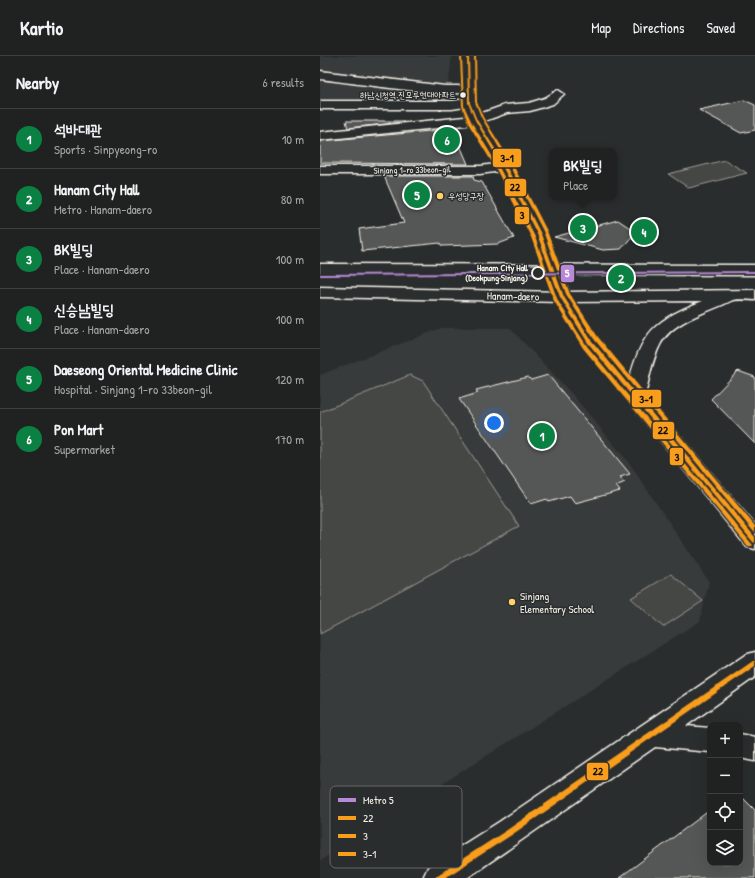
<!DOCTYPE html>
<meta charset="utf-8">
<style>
body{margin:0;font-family:"Patrick Hand","Poor Story",sans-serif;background:#2d2f2f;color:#f1f3f6}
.controls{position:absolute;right:12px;bottom:12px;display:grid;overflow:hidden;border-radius:8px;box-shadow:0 4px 16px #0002}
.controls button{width:36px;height:36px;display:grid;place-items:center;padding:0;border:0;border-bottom:1px solid #3d3f40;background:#202222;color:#f1f3f6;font:20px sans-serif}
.you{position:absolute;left:174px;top:367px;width:14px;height:14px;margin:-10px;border:3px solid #fff;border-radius:50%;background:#1a73e8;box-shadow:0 0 0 6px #1a73e833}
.badge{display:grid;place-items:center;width:26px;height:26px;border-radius:50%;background:#0b8043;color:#fff;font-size:13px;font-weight:700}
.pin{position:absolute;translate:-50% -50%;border:2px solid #fff;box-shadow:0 1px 4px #0006}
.popup{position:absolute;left:229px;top:92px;width:68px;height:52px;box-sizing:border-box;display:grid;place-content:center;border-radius:8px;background:#202222;filter:drop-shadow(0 1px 3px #0005);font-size:13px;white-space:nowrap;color:#a2a4a5}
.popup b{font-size:15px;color:#f1f3f6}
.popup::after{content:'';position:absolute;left:50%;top:100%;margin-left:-8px;border:8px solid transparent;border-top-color:#202222}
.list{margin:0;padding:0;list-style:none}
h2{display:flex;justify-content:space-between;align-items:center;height:52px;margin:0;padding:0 16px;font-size:17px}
h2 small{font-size:13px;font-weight:400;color:#a2a4a5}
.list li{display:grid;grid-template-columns:26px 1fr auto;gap:12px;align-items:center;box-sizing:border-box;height:60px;padding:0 16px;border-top:1px solid #3d3f40}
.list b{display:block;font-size:15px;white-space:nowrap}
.list p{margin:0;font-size:13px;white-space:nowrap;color:#a2a4a5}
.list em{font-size:13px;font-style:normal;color:#a2a4a5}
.icon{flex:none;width:22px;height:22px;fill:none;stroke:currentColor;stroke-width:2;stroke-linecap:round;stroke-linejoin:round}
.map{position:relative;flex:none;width:435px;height:822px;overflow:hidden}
header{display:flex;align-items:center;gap:24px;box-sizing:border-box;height:56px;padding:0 20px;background:#202222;border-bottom:1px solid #3d3f40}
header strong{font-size:19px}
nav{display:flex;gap:22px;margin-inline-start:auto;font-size:14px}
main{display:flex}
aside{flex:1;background:#202222}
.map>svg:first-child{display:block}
.built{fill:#373a3a}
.green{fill:#444645;stroke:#9c9c96}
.building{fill:#555756;stroke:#f4f1e8}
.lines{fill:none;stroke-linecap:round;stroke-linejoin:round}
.minor-casing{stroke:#f4f1e8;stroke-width:3}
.tertiary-casing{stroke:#f4f1e8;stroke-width:3}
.secondary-casing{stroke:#f4f1e8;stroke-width:3}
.primary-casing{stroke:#f4f1e8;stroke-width:3}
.minor{fill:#2a2d2e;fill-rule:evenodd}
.tertiary{fill:#2a2d2e;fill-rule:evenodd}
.secondary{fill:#2a2d2e;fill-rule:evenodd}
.primary{fill:#2a2d2e;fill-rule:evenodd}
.bus-1-casing{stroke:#2a2d2e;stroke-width:3}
.bus-2-casing{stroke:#2a2d2e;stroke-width:3}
.bus-3-casing{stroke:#2a2d2e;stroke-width:3}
.bus-1{fill:#f99d1c;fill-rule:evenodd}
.bus-2{fill:#f99d1c;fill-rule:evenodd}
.bus-3{fill:#f99d1c;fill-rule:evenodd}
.metro-1-casing{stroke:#2a2d2e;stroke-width:3}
.metro-1{fill:#b889d6;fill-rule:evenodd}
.bus-dot{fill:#f4f1e8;stroke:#2a2d2e;stroke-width:1.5}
.poi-dot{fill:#ffd166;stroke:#2a2d2e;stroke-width:1.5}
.stop-dot{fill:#2a2d2e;stroke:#f4f1e8;stroke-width:2}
.labels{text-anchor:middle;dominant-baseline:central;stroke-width:3;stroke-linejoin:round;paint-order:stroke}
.far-bus-label{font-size:9px;fill:#f4f1e8;stroke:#2a2d2e;text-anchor:end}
.far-street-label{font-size:9px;fill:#f4f1e8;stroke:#2a2d2e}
.far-poi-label{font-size:9px;fill:#f4f1e8;stroke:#2a2d2e;text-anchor:start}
.far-stop-label{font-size:9px;font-weight:bold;fill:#f4f1e8;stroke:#2a2d2e;text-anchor:end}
.street-label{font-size:11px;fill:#f4f1e8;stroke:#2a2d2e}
.poi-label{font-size:11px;fill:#f4f1e8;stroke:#2a2d2e;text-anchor:start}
.key{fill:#2a2d2e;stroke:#676866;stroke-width:1}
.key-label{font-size:11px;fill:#f4f1e8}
.line-badge{stroke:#2a2d2e;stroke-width:1.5}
.badge-label{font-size:11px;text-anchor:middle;font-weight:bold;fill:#fff}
.pale-badge-label{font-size:11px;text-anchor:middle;font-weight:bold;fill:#111}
</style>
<header>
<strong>Kartio</strong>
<nav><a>Map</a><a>Directions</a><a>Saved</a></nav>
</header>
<main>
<aside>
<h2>Nearby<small>6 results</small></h2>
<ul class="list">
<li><span class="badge">1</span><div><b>석바대관</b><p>Sports · Sinpyeong-ro</p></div><em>10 m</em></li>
<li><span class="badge">2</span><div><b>Hanam City Hall</b><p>Metro · Hanam-daero</p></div><em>80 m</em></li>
<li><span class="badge">3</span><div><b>BK빌딩</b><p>Place · Hanam-daero</p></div><em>100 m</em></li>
<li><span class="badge">4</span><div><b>신승남빌딩</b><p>Place · Hanam-daero</p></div><em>100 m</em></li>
<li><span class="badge">5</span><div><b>Daeseong Oriental Medicine Clinic</b><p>Hospital · Sinjang 1-ro 33beon-gil</p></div><em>120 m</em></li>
<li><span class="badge">6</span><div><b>Pon Mart</b><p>Supermarket</p></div><em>170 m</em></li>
</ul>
</aside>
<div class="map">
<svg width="435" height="822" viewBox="0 0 435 822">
<rect width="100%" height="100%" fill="#2a2d2e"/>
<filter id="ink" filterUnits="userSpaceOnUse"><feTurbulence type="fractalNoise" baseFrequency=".025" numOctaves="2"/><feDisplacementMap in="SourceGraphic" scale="8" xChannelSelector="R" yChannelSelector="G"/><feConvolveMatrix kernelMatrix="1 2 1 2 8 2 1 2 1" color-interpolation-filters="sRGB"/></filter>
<g filter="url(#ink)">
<path class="built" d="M 0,0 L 132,0 L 126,48 L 0,49 Z
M 121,272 L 190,272 L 252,338 L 310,408 L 389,526 L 380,565 L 0,805 L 0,319 Z"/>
<path class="green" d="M 405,104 L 427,117 L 369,132 L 348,118 Z
M 90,319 L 103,325 L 199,470 L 0,578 L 0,356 Z
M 351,518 L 383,545 L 343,571 L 311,542 Z"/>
<path class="building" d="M 424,44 L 435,49 L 435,74 L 421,77 L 379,54 Z
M 26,65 L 84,65 L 84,66 L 28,72 Z
M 133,73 L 148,108 L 0,107 L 0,85 Z
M 64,120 L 153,120 L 154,124 L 162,126 L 194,182 L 178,188 L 122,190 L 120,187 L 42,195 L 39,173 L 84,167 Z
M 298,164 L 316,176 L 301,193 L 283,194 L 234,181 Z
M 418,315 L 435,321 L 435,388 L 391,343 Z
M 228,319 L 310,418 L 300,421 L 305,426 L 296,430 L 300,435 L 255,447 L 250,440 L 229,446 L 227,443 L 211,448 L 139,343 L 158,337 L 156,334 L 208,321 L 211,324 Z
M 420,739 L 435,754 L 435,822 L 299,822 L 390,754 L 390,807 L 420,807 Z"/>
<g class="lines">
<g class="minor-casing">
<path id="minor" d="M 0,15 L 125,30 L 149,30 L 155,34 C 148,45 20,25 0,23 Z
M 238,34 L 244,38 L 233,48 L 210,55 L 187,57 L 156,68 L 0,84 L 0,76 L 154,60 L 185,49 L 209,47 L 225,42 Z
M 147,43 L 151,44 L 153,47 L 151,50 L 132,53 L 0,53 L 0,45 L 132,45 Z
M 184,107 L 189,108 L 191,111 L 189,114 L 160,118 L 0,118 L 0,110 L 160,110 Z"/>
</g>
<g class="tertiary-casing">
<path id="tertiary" d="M 142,0 L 154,0 L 155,47 L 163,64 L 191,110 L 227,178 L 241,214 L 239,218 L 233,219 L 227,218 L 225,214 L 211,178 L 177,110 L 149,64 L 143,47 Z"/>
</g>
<g class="secondary-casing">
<path id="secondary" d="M 233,209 L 239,210 L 241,214 L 251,241 L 278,283 L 435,469 L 435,493 L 427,491 L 263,290 L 233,241 L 225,214 L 227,210 Z
M 435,596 L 435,621 L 366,670 L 390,672 L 390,696 L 335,691 L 147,822 L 103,822 L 108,811 L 179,766 L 425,599 Z
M 420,678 L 435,681 L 435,705 L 420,702 Z"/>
</g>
<g class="primary-casing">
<path id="primary" d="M 0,208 L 435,209 L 435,219 L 0,218 Z
M 0,231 L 242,236 L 435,234 L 435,244 C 429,244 416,242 411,245 C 389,256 354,264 341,287 C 332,303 329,323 325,340 L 322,344 L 315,346 L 308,344 L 305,340 C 320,283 325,267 383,245 L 242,246 L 0,241 Z"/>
</g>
<use href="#minor" class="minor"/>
<use href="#tertiary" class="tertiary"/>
<use href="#secondary" class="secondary"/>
<use href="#primary" class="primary"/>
<g class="bus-1-casing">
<path id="bus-1" d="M 147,0 L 149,0 L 150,47 L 157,64 L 186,110 L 221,178 L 244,241 L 272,285 L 435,481 L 435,487 L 433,486 L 268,287 L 240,241 L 217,178 L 182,110 L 155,64 L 148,47 Z
M 433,605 L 435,605 L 435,610 L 193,778 L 125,822 L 115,822 L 116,820 L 187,774 Z"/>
</g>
<g class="bus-2-casing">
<path id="bus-2" d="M 140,0 L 142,0 L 144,50 L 152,67 L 180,113 L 215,181 L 238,245 L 267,290 L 432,488 L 433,489 L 432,490 L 428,490 L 263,292 L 234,245 L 211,181 L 176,113 L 148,67 L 142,50 Z"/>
</g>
<g class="bus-3-casing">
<path id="bus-3" d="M 154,0 L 156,0 L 157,46 L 163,61 L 192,107 L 227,175 L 250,238 L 278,281 L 435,470 L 435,476 L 433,475 L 274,283 L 246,238 L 223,175 L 188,107 L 161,61 L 155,46 Z"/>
</g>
<use href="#bus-1" class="bus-1"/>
<use href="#bus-2" class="bus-2"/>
<use href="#bus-3" class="bus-3"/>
<g class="metro-1-casing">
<path id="metro-1" d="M 435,215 L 435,217 L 0,220 L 0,218 Z"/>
</g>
<use href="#metro-1" class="metro-1"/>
</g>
</g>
<circle class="bus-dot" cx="143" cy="39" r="3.5"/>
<g class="poi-dot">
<circle cx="120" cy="140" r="4"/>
<circle cx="192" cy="546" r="4"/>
</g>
<circle class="stop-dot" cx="218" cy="217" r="6"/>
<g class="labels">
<g class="far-bus-label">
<text x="136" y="39">하남시청역.진모루현대아파트</text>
</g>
<g class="far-street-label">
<text transform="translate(92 114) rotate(-1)">Sinjang 1-ro 33beon-gil</text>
</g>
<g class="far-poi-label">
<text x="128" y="140">우성당구장</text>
</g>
<g class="far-stop-label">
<text x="208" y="212">Hanam City Hall<tspan x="208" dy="10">(Deokpung·Sinjang)</tspan></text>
</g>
<g class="street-label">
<text transform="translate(193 240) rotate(1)">Hanam-daero</text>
</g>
<g class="poi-label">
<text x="200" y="540">Sinjang<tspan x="200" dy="13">Elementary School</tspan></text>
</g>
</g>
<rect x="10" y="730" width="132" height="82" rx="6" class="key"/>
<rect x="18" y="742" width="18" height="4" fill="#b889d6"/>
<rect x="18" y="760" width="18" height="4" fill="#f99d1c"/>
<rect x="18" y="778" width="18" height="4" fill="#f99d1c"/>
<rect x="18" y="796" width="18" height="4" fill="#f99d1c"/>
<g class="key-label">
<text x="43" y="748">Metro 5</text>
<text x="43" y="766">22</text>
<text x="43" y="784">3</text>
<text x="43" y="802">3-1</text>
</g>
<g class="line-badge">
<rect x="172" y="92" width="30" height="20" rx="4" fill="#f99d1c"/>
<rect x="184" y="122" width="23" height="19" rx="4" fill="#f99d1c"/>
<rect x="194" y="150" width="16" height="19" rx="4" fill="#f99d1c"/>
<rect x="240" y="208" width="15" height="19" rx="4" fill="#b889d6"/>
<rect x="311" y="333" width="31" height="19" rx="4" fill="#f99d1c"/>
<rect x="332" y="365" width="23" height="19" rx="4" fill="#f99d1c"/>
<rect x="349" y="391" width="15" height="19" rx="4" fill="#f99d1c"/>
<rect x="266" y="706" width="23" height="19" rx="4" fill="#f99d1c"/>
</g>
<g class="badge-label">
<text x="247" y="221">5</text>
</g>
<g class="pale-badge-label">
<text x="187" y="106">3-1</text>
<text x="195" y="135">22</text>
<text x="202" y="163">3</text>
<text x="326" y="347">3-1</text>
<text x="343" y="378">22</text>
<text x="357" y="405">3</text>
<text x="278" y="719">22</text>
</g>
</svg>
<div class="controls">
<button>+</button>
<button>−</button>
<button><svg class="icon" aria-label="locate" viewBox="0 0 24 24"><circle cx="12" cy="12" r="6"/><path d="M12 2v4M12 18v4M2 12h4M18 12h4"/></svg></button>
<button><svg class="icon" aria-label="layers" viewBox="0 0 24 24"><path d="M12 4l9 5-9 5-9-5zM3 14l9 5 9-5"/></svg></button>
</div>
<div class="you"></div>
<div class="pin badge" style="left:222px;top:380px">1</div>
<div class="pin badge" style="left:301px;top:222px">2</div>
<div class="pin badge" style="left:263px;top:172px">3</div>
<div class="popup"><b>BK빌딩</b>Place</div>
<div class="pin badge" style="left:324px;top:176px">4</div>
<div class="pin badge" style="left:97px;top:139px">5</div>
<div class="pin badge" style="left:127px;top:84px">6</div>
</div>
</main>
